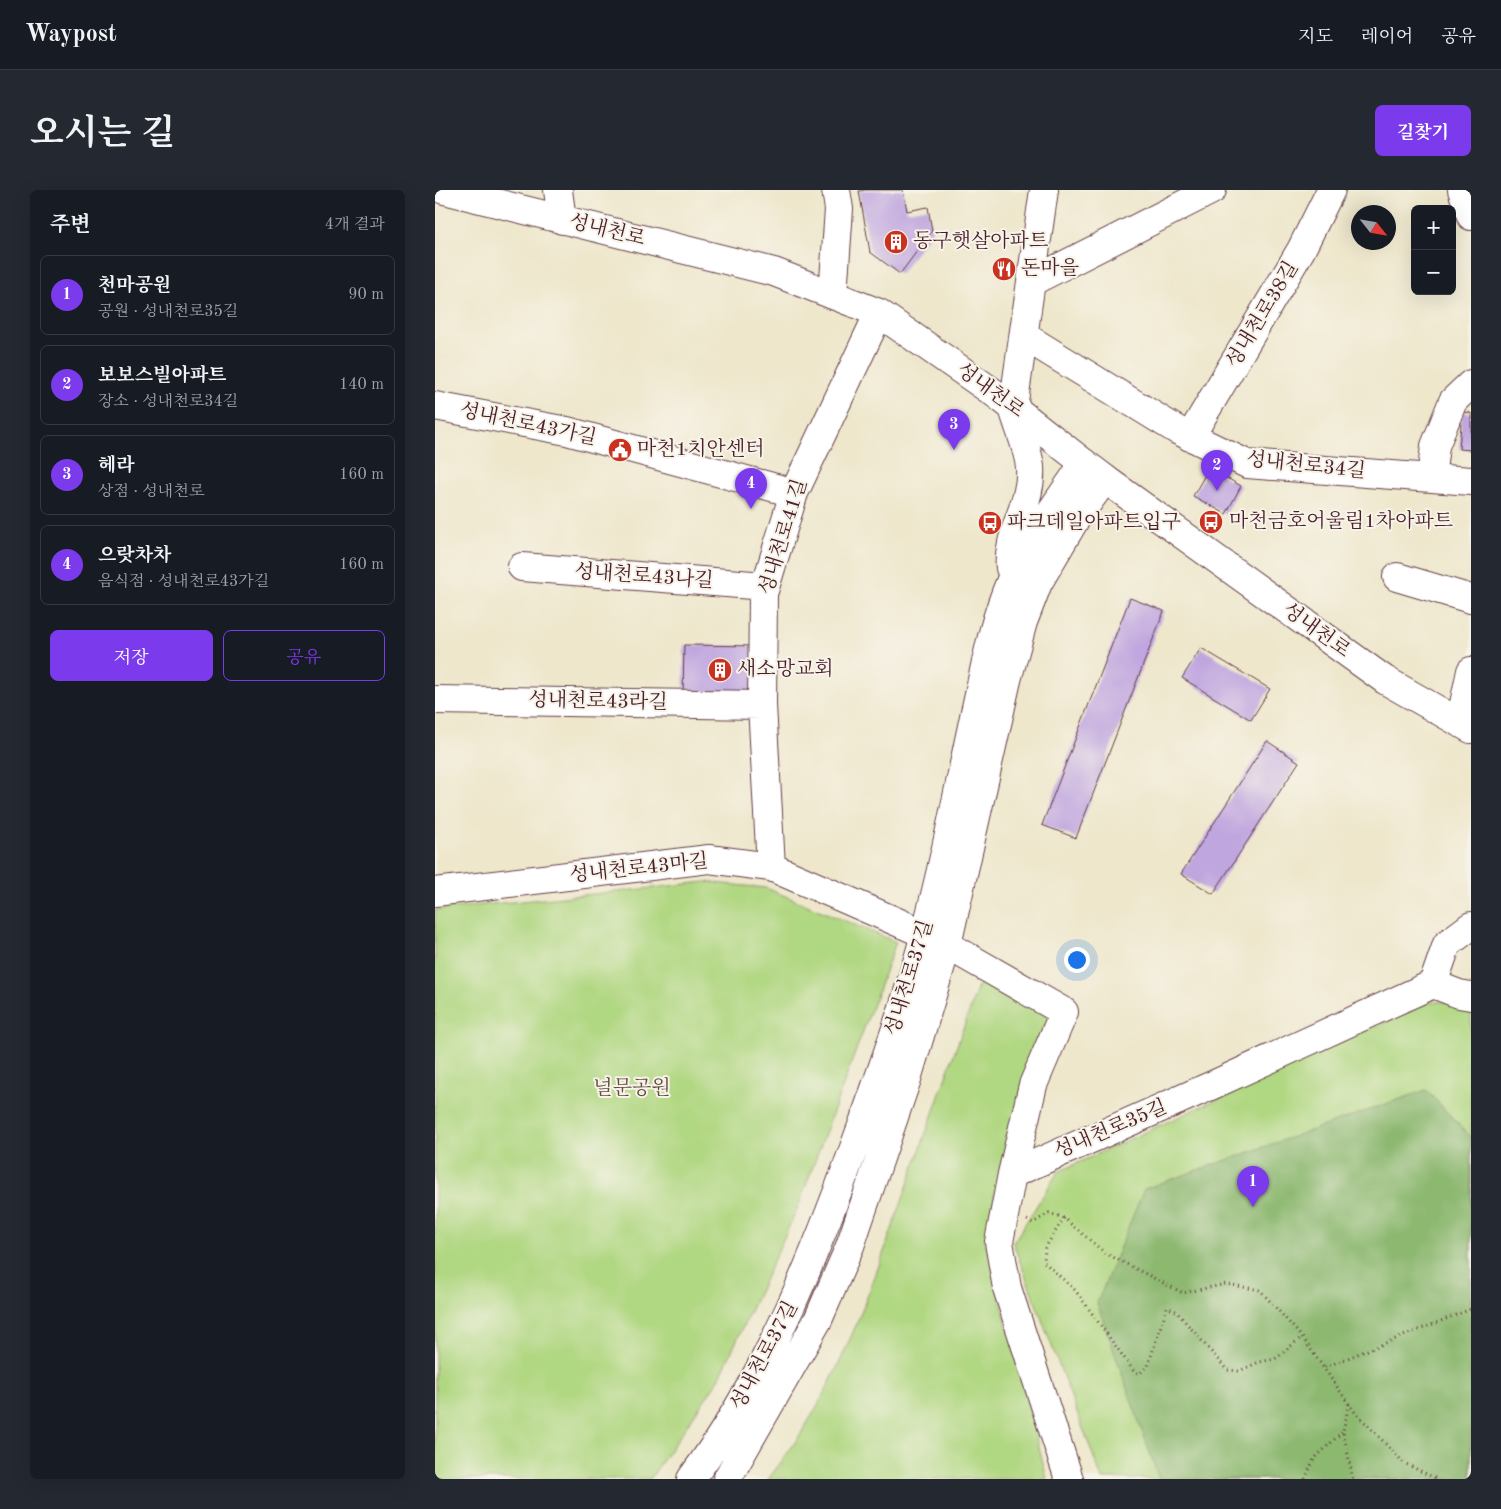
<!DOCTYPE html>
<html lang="ko">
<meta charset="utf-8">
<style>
body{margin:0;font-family:"Old Standard TT","Noto Serif KR",serif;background:#242831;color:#f1f3f6}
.controls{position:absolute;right:15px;top:15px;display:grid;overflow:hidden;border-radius:8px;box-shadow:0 5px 20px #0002}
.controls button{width:45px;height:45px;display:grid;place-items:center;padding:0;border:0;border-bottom:1px solid #363941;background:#171b24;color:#f1f3f6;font:25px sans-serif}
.compass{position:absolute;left:916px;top:15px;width:45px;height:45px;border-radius:50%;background:#171b24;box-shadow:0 5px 20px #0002;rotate:121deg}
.you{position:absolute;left:641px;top:769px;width:18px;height:18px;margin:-12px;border:4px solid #fff;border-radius:50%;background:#1a73e8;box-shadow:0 0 0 8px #1a73e833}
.badge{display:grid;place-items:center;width:32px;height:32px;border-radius:50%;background:#7c3aed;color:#fff;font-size:16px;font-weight:700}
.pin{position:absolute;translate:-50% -41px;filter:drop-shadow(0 1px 2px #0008)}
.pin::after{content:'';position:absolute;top:26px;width:18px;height:15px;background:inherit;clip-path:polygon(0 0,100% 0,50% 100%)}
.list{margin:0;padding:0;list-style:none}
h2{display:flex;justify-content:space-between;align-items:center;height:65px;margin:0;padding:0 20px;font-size:21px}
h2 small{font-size:16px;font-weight:400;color:#9ea1a6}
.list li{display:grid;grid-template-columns:32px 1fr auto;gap:15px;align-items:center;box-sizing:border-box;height:80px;margin:0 10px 10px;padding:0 10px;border:1px solid #363941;border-radius:8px}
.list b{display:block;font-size:19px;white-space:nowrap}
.list p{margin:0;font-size:16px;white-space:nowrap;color:#9ea1a6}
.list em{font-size:16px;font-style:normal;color:#9ea1a6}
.actions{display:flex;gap:10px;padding:15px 20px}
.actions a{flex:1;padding:11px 0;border:1px solid #7c3aed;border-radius:8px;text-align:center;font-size:18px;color:#7c3aed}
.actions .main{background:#7c3aed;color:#fff}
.map{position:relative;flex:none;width:1036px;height:1289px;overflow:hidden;border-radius:8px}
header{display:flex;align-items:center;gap:30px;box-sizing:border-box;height:70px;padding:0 25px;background:#171b24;border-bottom:1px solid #363941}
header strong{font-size:24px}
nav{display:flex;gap:28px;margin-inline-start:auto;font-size:18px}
.intro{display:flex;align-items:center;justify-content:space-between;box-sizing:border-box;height:120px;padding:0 30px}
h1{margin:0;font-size:35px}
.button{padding:12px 22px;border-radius:8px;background:#7c3aed;color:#fff;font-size:18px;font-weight:700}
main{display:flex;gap:30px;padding:0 30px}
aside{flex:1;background:#171b24;border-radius:8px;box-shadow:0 5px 20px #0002}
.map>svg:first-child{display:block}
.green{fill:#b0d781;stroke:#7d7b56}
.forest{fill:#8cb86f;stroke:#6b6c4d}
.building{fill:#c0a6df}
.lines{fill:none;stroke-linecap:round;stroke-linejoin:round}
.minor-casing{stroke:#633d43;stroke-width:30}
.major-casing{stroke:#633d43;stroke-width:30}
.path{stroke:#633d43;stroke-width:3;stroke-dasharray:1 4;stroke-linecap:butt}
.minor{stroke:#fff;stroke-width:28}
.major{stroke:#fff;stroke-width:28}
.labels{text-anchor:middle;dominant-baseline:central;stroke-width:4;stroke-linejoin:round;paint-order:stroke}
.street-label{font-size:20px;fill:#4a1f2b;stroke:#f7f3e8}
.poi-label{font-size:20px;fill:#4a1f2b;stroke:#f7f3e8;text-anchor:start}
.park-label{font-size:20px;fill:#644d40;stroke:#f7f3e8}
</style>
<header>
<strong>Waypost</strong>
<nav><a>지도</a><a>레이어</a><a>공유</a></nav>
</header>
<div class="intro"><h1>오시는 길</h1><a class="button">길찾기</a></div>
<main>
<aside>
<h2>주변<small>4개 결과</small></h2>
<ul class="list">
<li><span class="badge">1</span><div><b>천마공원</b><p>공원 · 성내천로35길</p></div><em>90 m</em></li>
<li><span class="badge">2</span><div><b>보보스빌아파트</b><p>장소 · 성내천로34길</p></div><em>140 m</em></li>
<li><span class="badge">3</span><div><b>헤라</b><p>상점 · 성내천로</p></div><em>160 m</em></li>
<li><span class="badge">4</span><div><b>으랏차차</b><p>음식점 · 성내천로43가길</p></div><em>160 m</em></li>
</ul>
<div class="actions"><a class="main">저장</a><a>공유</a></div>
</aside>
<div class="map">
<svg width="1036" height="1289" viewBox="0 0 1036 1289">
<rect width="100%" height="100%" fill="#f7f3e8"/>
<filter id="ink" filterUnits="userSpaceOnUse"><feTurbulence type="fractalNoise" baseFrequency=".02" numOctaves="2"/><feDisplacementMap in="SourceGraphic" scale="10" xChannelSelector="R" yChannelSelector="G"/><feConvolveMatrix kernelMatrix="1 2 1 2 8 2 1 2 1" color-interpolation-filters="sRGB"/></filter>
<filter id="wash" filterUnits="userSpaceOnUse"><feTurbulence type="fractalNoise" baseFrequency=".0096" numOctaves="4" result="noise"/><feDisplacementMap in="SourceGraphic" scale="20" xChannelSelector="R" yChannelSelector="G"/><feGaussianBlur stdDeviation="1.12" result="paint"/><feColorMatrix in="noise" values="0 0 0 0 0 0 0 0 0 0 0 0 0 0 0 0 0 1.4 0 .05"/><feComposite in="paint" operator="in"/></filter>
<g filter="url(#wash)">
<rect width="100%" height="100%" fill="#eee7cc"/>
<path class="green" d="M 270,692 L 331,698 L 461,752 L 363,1017 L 284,1189 L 215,1289 L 0,1289 L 0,720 C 90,710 180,703 270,692 Z
M 545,791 L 618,825 L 565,979 L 550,1050 L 612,1289 L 333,1289 C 398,1210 431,1112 465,1017 C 491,942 518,867 545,791 Z
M 1036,811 L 1036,1289 L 667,1289 L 578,1053 L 623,982 L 994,812 Z"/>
<path class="forest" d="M 991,900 L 1036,947 L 1036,1289 L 724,1289 L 662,1113 L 709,999 Z"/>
<g id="blocks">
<path class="building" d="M 430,0 L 468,0 L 472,21 L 493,17 L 497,41 L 465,84 L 435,62 L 424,1 Z
M 1027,222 L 1036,223 L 1036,260 L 1024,259 Z
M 774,278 L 806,296 L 791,324 L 758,306 Z
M 695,408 L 729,421 L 641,648 L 607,635 Z
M 249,455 L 322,456 L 321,505 L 248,504 Z
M 766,458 L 835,499 L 816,530 L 747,488 Z
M 832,551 L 864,572 L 778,704 L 746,684 Z"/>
</g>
</g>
<g filter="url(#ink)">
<use href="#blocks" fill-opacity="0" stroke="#633d43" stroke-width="1"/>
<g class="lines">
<g class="minor-casing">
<path id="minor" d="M 9,0 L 339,82 L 444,123 L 562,205 L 649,273
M 123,0 L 127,30
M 1027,0 L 1036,26
M 596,92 L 777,0
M 398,105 L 404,19 L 401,0
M 589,146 L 742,240 L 812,274 L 1036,291
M 0,216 L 132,241 L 359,303
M 578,218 L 609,0
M 755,247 L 866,60 L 896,0
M 996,288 L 1000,256 L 1018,211 L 1036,194
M 670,289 L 950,490 L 1036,539
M 87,377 L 330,396
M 962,387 L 1036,409
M 0,510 L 327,515
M 1025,533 L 1036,481
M 336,677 L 327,515 L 328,404 L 359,303 L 444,123
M 0,702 L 274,669 L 336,677 L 490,744
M 512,755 L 629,822 L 598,895 L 577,984 L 564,1052 L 572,1098 L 634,1289
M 998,794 L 1024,804 L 1036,806
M 577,984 L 780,894 L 998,794 L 1012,754 L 1036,736"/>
</g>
<g class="major-casing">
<path id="major" d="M 575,378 C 571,345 598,312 595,277 C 593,258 583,236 578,218
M 256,1289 C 336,1181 383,1058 428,933 C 450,870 473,808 490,744 C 511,668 525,590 542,513 C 551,472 559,429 576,390 C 594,349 624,311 649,273 L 670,289 L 640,330 L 603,393 L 588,432 L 572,490 L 512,755 L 472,889 L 415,1056 L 383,1130 L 292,1289"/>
</g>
<path class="path" d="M 629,1028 L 610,1058 L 609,1072 L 640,1100 L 698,1180 L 704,1184 L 713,1176 L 732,1117 L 741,1121 L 792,1180 L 804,1181 L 824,1172 L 840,1169 L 867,1147 L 919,1221 L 969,1273 L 1002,1289
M 592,1030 L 598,1033 L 614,1023 L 629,1028 L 670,1063 L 748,1103 L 791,1094 L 825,1100 L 867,1147
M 890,1177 L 1036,1119
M 914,1214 L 908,1241 L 918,1289
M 870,1289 L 879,1269 L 907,1242"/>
<use href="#minor" class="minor"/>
<use href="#major" class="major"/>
</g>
</g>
<defs>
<g id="building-disc" transform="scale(1.25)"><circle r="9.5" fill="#c8321e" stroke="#f7f3e8"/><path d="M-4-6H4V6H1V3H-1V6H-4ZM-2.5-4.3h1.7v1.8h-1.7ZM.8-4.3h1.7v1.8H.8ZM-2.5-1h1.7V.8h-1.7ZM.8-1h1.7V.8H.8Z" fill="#fff"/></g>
<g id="restaurant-disc" transform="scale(1.25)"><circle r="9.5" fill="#c8321e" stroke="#f7f3e8"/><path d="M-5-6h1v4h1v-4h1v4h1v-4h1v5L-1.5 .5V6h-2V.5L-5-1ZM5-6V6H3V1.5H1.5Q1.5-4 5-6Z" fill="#fff"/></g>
<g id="civic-disc" transform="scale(1.25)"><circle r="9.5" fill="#c8321e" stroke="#f7f3e8"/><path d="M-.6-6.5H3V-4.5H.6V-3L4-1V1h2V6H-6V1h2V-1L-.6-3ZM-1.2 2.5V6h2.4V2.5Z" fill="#fff"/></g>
<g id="bus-disc" transform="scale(1.25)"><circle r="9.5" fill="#c8321e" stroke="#f7f3e8"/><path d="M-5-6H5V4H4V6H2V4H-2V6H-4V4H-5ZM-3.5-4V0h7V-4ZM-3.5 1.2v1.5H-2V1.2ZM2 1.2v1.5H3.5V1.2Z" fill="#fff"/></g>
</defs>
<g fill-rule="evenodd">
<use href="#building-disc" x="461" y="52"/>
<use href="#restaurant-disc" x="569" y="79"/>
<use href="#civic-disc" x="185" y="260"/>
<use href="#bus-disc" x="776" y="332"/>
<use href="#bus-disc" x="555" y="333"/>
<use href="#building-disc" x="285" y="480"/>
</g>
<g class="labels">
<g class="street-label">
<text transform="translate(172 41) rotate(14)">성내천로</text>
<text transform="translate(828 125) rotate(-59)">성내천로38길</text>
<text transform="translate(555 201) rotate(36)">성내천로</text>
<text transform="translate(93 235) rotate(12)">성내천로43가길</text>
<text transform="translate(871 276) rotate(6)">성내천로34길</text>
<text transform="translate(349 347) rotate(-73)">성내천로41길</text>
<text transform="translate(209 387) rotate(4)">성내천로43나길</text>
<text transform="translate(881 441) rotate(36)">성내천로</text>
<text transform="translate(163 512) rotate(1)">성내천로43라길</text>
<text transform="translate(204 679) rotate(-6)">성내천로43마길</text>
<text transform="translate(475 788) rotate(-73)">성내천로37길</text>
<text transform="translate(676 940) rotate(-23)">성내천로35길</text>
<text transform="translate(330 1166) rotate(-62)">성내천로37길</text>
</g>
<g class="poi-label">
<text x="478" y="52">동구햇살아파트</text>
<text x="586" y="79">돈마을</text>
<text x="202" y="260">마천1치안센터</text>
<text x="794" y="332">마천금호어울림1차아파트</text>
<text x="572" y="333">파크데일아파트입구</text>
<text x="302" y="480">새소망교회</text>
</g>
<g class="park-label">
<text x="197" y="899">널문공원</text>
</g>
</g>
</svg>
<div class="controls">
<button>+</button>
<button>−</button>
</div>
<svg class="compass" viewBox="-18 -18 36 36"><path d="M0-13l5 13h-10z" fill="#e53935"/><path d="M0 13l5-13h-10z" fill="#9ea1a6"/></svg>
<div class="you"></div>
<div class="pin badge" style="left:818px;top:1017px">1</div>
<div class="pin badge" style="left:782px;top:301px">2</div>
<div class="pin badge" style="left:519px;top:260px">3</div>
<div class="pin badge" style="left:316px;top:319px">4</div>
</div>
</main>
